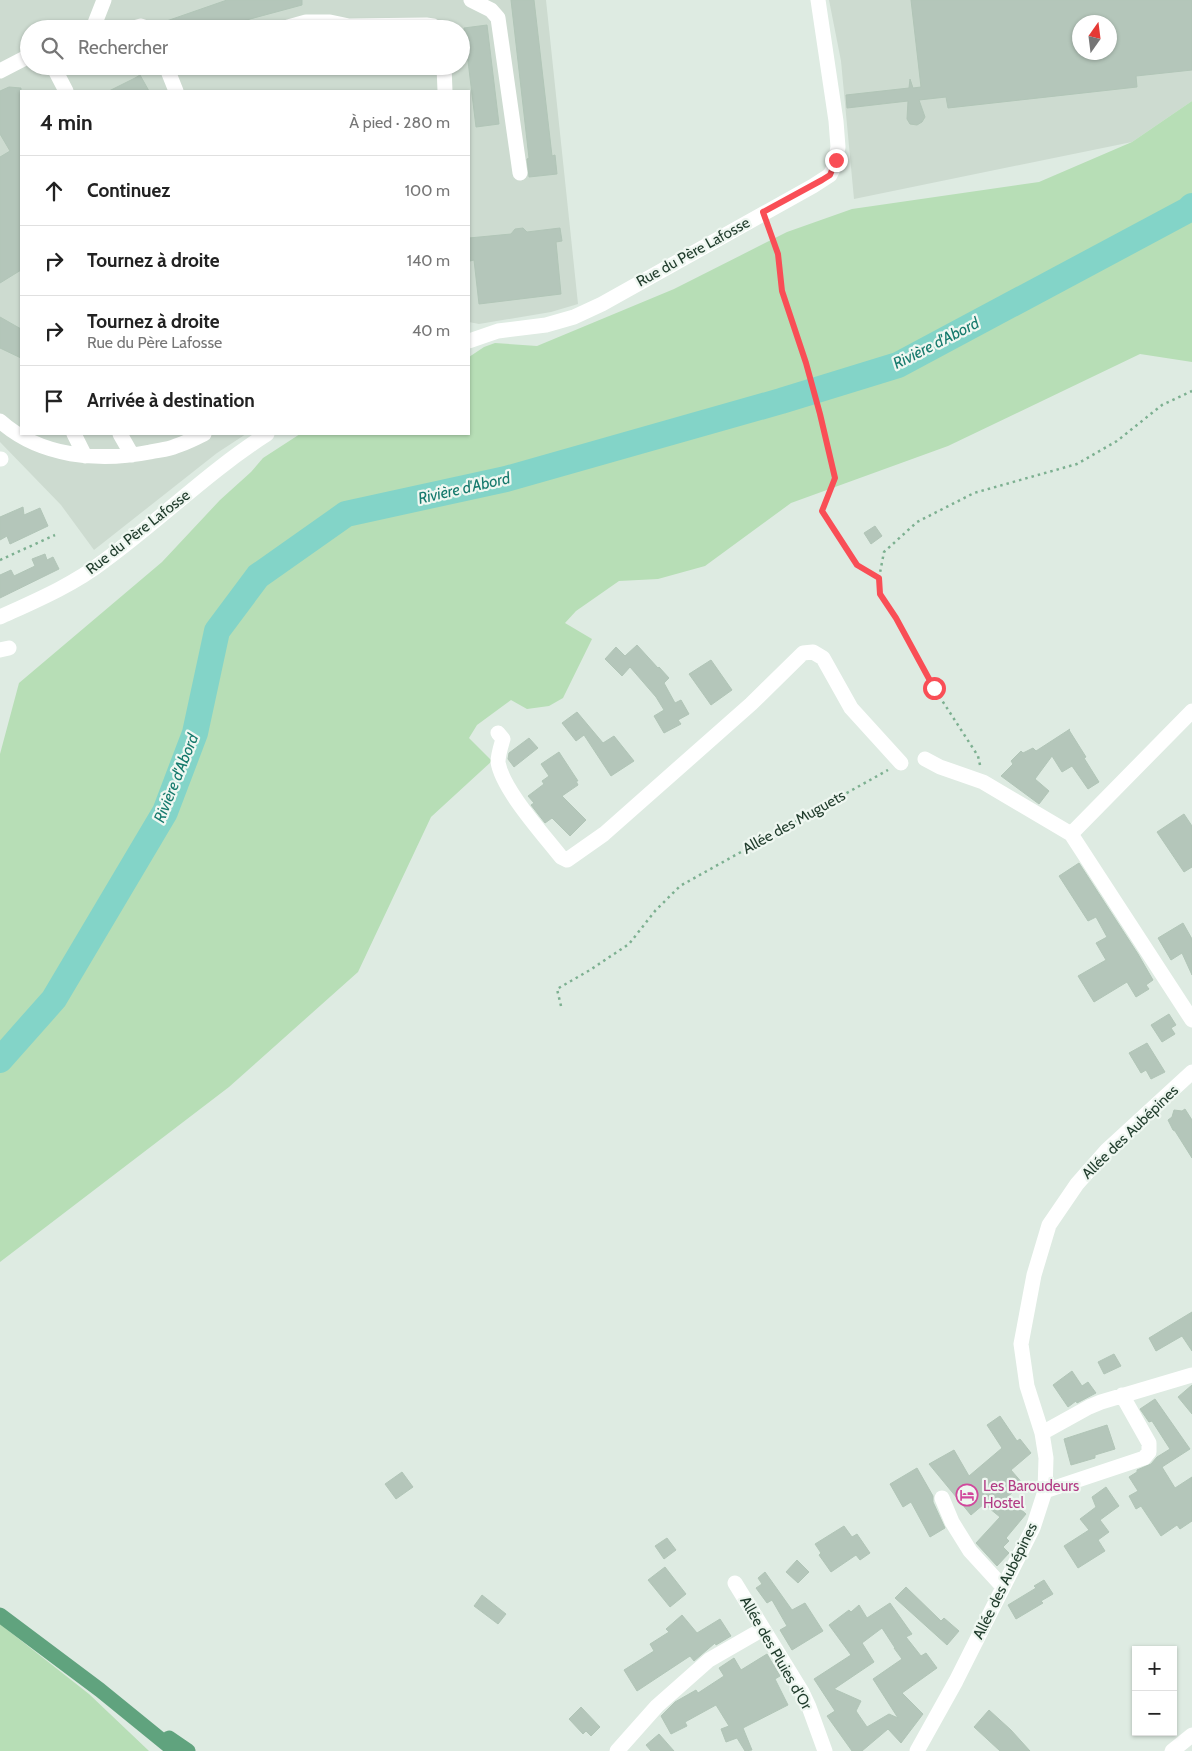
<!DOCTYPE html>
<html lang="fr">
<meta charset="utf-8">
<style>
body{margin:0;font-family:Cabin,sans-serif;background:#f2f2f2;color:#222}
.controls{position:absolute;right:15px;bottom:15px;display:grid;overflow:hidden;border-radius:0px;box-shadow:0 1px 4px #0004}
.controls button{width:45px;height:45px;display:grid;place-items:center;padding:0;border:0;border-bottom:1px solid #e0e0e0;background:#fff;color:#222;font:25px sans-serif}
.compass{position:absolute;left:1072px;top:15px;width:45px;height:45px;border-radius:50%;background:#fff;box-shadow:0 1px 4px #0004;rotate:14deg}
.stop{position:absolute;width:15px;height:15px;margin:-11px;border:4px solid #f94e56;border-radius:50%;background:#fff}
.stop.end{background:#f94e56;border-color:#fff;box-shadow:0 1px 5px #0008}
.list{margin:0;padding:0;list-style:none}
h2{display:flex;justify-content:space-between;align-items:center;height:65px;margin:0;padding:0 20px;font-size:21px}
h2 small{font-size:16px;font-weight:400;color:#767676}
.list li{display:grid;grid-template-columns:32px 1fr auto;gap:15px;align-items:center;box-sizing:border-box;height:70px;padding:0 20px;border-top:1px solid #e0e0e0}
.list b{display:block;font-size:19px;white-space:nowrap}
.list p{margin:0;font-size:16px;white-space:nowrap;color:#767676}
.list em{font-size:16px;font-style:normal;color:#767676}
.icon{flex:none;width:28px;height:28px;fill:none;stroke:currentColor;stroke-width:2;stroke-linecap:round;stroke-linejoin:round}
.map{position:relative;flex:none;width:1192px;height:1751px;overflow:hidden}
.search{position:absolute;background:#fff;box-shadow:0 1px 4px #0004;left:20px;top:20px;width:450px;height:55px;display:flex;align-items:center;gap:12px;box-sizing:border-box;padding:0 18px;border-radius:28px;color:#767676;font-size:19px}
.panel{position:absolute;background:#fff;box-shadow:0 1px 4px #0004;left:20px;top:90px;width:450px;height:345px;border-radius:0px}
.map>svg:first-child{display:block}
.built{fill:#cddbd0;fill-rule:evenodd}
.green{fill:#b7deb6}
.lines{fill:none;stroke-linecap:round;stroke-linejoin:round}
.river{stroke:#83d4c8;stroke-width:26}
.building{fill:#b4c6ba;stroke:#b1c5b7;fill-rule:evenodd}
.path{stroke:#7db091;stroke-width:2.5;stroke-dasharray:2.5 4;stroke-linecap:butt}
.minor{stroke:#fff;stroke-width:15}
.major{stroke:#60a37e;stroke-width:15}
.route{stroke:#f94e56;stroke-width:6}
.labels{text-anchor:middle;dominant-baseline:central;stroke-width:4.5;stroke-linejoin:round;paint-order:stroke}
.street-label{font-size:15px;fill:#1f3b2b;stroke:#eff7f1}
.hotel-label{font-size:15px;fill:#b23c85;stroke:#eff7f1;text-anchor:start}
.water-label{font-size:16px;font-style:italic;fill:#167a6d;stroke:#eff7f1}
</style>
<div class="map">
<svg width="1192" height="1751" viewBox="0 0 1192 1751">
<rect width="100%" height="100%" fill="#deebe2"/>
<path class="built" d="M 0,0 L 546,0 L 578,304 L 551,312 L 479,324 L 469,322 L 469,91 L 21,91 L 21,434 L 246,434 L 217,453 L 94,550 L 61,505 L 0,442 ZM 29,29 L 461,29 L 461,66 L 29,66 Z
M 829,0 L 1192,0 L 1192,101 L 1132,142 L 854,199 L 841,61 ZM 1080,22 L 1110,22 L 1110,52 L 1080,52 Z"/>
<path class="green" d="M 1192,101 L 1192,362 L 1140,354 L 948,446 L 791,503 L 705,566 L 658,579 L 619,581 L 576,611 L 565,623 L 592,639 L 563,698 L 549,706 L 527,709 L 511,700 L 477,725 L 469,738 L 492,761 L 431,817 L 358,972 L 229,1087 L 0,1262 L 0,754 L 19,683 L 162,562 L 220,500 L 251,472 L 263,458 L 300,434 L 469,434 L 469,357 L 484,347 L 495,343 L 537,346 L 674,289 L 787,232 L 852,209 L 1039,182 L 1132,142 Z
M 0,1624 L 89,1694 L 149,1751 L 0,1751 Z"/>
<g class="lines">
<path class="river" d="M 0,1060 L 54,999 L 165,812 L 195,733 L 217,631 L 258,576 L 346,514 L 506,479 L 781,401 L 898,365 L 1188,210 L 1192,206"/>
</g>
<path class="building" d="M 227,0 L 302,0 L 302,5 L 213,29 L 159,29 L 158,24 Z
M 511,0 L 534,0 L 552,156 L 555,155 L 557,174 L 529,177 L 527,159 L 529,158 Z
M 911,0 L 1192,0 L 1192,70 L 1136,76 L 1137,87 L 948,108 L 946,97 L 919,100 L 925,117 L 922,122 L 917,125 L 910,124 L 907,119 L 908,101 L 847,108 L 846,95 L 909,88 L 910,79 L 913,88 L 921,87 ZM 1080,22 L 1110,22 L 1110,52 L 1080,52 Z
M 487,25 L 499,124 L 476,127 L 464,28 Z
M 140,75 L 149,91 L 109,91 L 135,78 Z
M 9,87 L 21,88 L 21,270 L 0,283 L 0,157 L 10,151 L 0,134 L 0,91 Z
M 523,228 L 527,232 L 560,228 L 562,241 L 556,242 L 561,294 L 479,304 L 474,260 L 470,261 L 469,238 L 511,234 L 515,229 Z
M 0,317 L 21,329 L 21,358 L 0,348 Z
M 23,507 L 24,515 L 40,508 L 48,526 L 10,544 L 7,536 L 0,540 L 0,517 Z
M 875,526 L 882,536 L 871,544 L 864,533 Z
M 45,554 L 47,560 L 53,557 L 59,569 L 0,598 L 0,575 L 11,570 L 14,576 L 35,566 L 32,559 Z
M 637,645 L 658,668 L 659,667 L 669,678 L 664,683 L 675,703 L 681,700 L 689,714 L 678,720 L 681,724 L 664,733 L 654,716 L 664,710 L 656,697 L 630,667 L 622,676 L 605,659 L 616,647 L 625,656 Z
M 711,660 L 732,690 L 711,705 L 689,674 Z
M 577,712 L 603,743 L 614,736 L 634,761 L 611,776 L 584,735 L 576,741 L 562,723 Z
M 1070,729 L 1069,730 L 1086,757 L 1084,758 L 1099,782 L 1088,789 L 1072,766 L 1062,772 L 1052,756 L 1035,779 L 1049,791 L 1039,804 L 1001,776 L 1013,764 L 1011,761 L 1021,751 L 1023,753 L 1033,748 L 1036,751 Z
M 529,738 L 538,748 L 514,767 L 508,759 L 509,753 Z
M 559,752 L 578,781 L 576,781 L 578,785 L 562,796 L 586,820 L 570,836 L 552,818 L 545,823 L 531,805 L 534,803 L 528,796 L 544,784 L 542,781 L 549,776 L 541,764 Z
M 1184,814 L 1192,826 L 1192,867 L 1184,872 L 1157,832 Z
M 1079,863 L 1138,954 L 1153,980 L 1146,985 L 1149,989 L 1136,997 L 1127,982 L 1094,1002 L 1078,976 L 1106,960 L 1096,943 L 1107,937 L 1096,917 L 1088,921 L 1059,876 Z
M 1183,923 L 1192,939 L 1192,975 L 1182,953 L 1171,960 L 1158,938 Z
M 1169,1014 L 1176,1025 L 1171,1028 L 1175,1034 L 1162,1042 L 1151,1025 Z
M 1147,1043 L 1165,1072 L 1151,1079 L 1146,1070 L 1141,1073 L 1129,1053 Z
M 1185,1109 L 1192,1120 L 1192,1158 L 1175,1131 L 1173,1130 L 1168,1120 L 1172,1117 L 1174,1110 L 1182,1111 Z
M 1192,1312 L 1192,1351 L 1182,1336 L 1156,1351 L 1149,1338 Z
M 1114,1354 L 1121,1366 L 1104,1374 L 1098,1362 Z
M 1072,1371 L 1082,1386 L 1088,1382 L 1096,1393 L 1077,1403 L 1076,1401 L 1068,1407 L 1053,1385 Z
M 1192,1385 L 1192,1414 L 1178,1397 Z
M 1155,1399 L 1190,1449 L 1162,1467 L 1175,1488 L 1192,1477 L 1192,1521 L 1180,1529 L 1177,1525 L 1161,1536 L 1141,1506 L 1136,1509 L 1129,1496 L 1138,1491 L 1129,1477 L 1137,1472 L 1137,1470 L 1151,1464 L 1157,1457 L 1170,1449 L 1152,1421 L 1149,1422 L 1140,1409 Z
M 1000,1416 L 1017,1441 L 1020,1439 L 1031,1453 L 1011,1470 L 1023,1484 L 1007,1497 L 1026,1514 L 1006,1538 L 1009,1541 L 1003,1547 L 1009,1553 L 997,1566 L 976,1543 L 1000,1517 L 984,1504 L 971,1515 L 929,1464 L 954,1450 L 969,1476 L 1002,1448 L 987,1425 Z
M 1107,1425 L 1115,1449 L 1095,1455 L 1095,1458 L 1071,1465 L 1064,1439 Z
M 917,1468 L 933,1496 L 933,1502 L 945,1528 L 930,1537 L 911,1502 L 903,1507 L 890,1484 Z
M 402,1472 L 413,1487 L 396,1499 L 385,1484 Z
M 1106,1487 L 1119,1506 L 1100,1520 L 1109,1532 L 1098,1540 L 1105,1551 L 1078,1568 L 1064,1546 L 1089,1530 L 1080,1519 L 1096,1507 L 1092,1497 Z
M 844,1526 L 852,1537 L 857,1534 L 870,1553 L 860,1560 L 856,1555 L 831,1572 L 819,1555 L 821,1553 L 815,1544 Z
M 667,1538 L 676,1550 L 664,1559 L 655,1546 Z
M 797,1560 L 809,1572 L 798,1583 L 786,1572 Z
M 665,1567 L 686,1594 L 670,1607 L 648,1580 Z
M 765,1572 L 792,1610 L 805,1603 L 823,1631 L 792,1650 L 780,1630 L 787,1626 L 772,1600 L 767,1603 L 756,1588 L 762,1584 L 758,1578 Z
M 1044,1580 L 1053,1594 L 1041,1601 L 1043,1603 L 1016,1619 L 1008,1605 L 1036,1588 L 1034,1586 Z
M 906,1587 L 941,1621 L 944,1618 L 959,1631 L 947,1645 L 895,1598 Z
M 482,1595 L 506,1614 L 498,1624 L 474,1606 Z
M 890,1603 L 912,1634 L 906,1637 L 921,1656 L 926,1653 L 937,1668 L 902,1693 L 923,1714 L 901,1743 L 888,1729 L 862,1751 L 852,1751 L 827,1716 L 835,1711 L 814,1679 L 851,1655 L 829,1625 L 849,1610 L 851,1612 L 859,1605 L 867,1618 ZM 882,1628 L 895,1648 L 894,1648 L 902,1659 L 873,1679 L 898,1718 L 889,1714 L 867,1727 L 856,1711 L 861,1701 L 834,1689 L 874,1662 L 862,1643 Z
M 682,1615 L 697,1633 L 720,1619 L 731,1636 L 716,1645 L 715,1643 L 694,1661 L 690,1656 L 637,1691 L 624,1670 L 654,1651 L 650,1644 L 669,1632 L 666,1629 Z
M 767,1654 L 780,1676 L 775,1679 L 788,1705 L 743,1728 L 752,1750 L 745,1751 L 737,1738 L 726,1742 L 721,1729 L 729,1726 L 716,1705 L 685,1722 L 687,1726 L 671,1734 L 661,1716 L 675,1702 L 696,1690 L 698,1693 L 724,1676 L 719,1668 L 734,1658 L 741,1670 Z
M 581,1707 L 600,1727 L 591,1736 L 586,1731 L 583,1734 L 569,1719 Z
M 989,1710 L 1011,1730 L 1030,1751 L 1000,1751 L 974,1727 Z
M 659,1734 L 674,1751 L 651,1751 L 646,1745 Z"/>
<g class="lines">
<path class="path" d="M 769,228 L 778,254 L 782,291 L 805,363 L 820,414 L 835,478 L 822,511 L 857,565 L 879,578
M 0,560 L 55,535
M 980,765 L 978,756 L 934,688 L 896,618 L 880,594 L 879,578 L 884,552 L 917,522 L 974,493 L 1077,464 L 1117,441 L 1162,405 L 1192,391
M 561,1006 L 557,989 L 590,970 L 629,944 L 655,911 L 680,886 L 888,770"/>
<path class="minor" d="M 471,0 L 491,10 L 498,18 L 520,173
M 95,29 L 95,23 L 104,0
M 130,29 L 141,26 L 150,29
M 281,29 L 306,22 L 330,22 L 349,26 L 426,25 L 433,26 L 438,29
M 53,66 L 66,91
M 166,66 L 176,91
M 444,66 L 445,91
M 0,71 L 29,56
M 469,341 L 498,331 L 546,325 L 574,317 L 602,304 L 813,186 L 830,175 L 834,167 L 838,147 L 836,121 L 818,0
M 0,421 C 40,457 99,462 150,452 C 158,450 168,450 176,446 C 186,443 195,438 204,434
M 74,434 L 85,456
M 120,434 L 132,455
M 0,459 L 1,459
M 0,617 C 35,601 73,585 104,561 C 160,520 209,471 267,434
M 0,650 L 9,648
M 498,733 L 503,739 C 501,746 498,755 498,762 C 502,789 543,834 561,857 L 567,860 L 604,834 L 751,704 L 803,653 L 813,652 L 823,658 L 851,708 L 901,763
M 925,759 L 940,767 L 983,782 L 1071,834 L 1192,1020
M 1071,834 L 1192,711
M 1042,1433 L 1089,1407 L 1101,1402 L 1192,1375
M 1045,1491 L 1144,1458 L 1149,1452 L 1149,1443 L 1122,1395
M 942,1498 L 952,1522 L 970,1551 L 1003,1587
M 735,1583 L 802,1692 L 809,1707 L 825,1751
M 617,1751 L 657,1706 L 709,1660 L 763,1629
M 917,1751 L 956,1681 L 1033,1528 L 1045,1491 L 1046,1458 L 1042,1433 L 1027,1386 L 1021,1344 L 1034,1275 L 1049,1225 L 1077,1184 L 1107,1150 L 1192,1072
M 1172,1751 L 1192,1735"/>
<path class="major" d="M 0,1615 L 100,1690 L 175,1751
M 169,1738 L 188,1751"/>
</g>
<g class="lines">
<path class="route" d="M 836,160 L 830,175 L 822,180 L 763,212 L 778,254 L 782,291 L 806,363 L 820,414 L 835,478 L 822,511 L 857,565 L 879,578 L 880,594 L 896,618 L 934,688"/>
</g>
<defs>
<g id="hotel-ring" transform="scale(1.125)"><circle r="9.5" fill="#eff7f1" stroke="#d1479c" stroke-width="1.5"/><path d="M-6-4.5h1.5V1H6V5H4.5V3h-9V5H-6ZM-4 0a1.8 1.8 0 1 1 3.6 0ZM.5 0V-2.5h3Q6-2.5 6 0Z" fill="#d1479c"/></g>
</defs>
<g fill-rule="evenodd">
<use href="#hotel-ring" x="967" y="1495"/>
</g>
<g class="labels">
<g class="street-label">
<text transform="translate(693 252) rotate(-29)">Rue du Père Lafosse</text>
<text transform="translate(138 532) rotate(-38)">Rue du Père Lafosse</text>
<text transform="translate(794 822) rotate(-29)">Allée des Muguets</text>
<text transform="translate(1130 1132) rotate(-44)">Allée des Aubépines</text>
<text transform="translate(1005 1581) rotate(-64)">Allée des Aubépines</text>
<text transform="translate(776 1653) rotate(60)">Allée des Pluies d'Or</text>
</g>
<g class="hotel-label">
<text x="983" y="1486">Les Baroudeurs<tspan x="983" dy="17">Hostel</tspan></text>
</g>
<g class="water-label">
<text transform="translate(936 343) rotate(-27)">Rivière d'Abord</text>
<text transform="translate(464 488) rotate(-13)">Rivière d'Abord</text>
<text transform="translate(176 778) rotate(-68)">Rivière d'Abord</text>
</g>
</g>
</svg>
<div class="controls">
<button>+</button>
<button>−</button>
</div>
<svg class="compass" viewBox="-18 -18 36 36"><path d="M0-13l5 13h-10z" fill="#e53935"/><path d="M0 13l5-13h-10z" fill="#767676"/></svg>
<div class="stop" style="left:934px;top:688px"></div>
<div class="stop end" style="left:836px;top:160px"></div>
<div class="search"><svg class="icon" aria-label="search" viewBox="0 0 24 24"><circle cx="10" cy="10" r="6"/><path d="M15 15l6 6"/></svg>Rechercher</div>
<section class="panel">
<h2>4 min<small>À pied · 280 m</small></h2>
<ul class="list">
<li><svg class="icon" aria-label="ahead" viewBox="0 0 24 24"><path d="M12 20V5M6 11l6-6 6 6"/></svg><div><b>Continuez</b></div><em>100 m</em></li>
<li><svg class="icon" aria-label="right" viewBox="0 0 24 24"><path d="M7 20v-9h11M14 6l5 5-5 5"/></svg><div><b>Tournez à droite</b></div><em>140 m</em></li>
<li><svg class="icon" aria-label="right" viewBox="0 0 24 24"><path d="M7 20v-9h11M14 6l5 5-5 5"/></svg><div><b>Tournez à droite</b><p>Rue du Père Lafosse</p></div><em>40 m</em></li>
<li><svg class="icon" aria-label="arrive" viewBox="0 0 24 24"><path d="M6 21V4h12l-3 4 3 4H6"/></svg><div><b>Arrivée à destination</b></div></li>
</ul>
</section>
</div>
